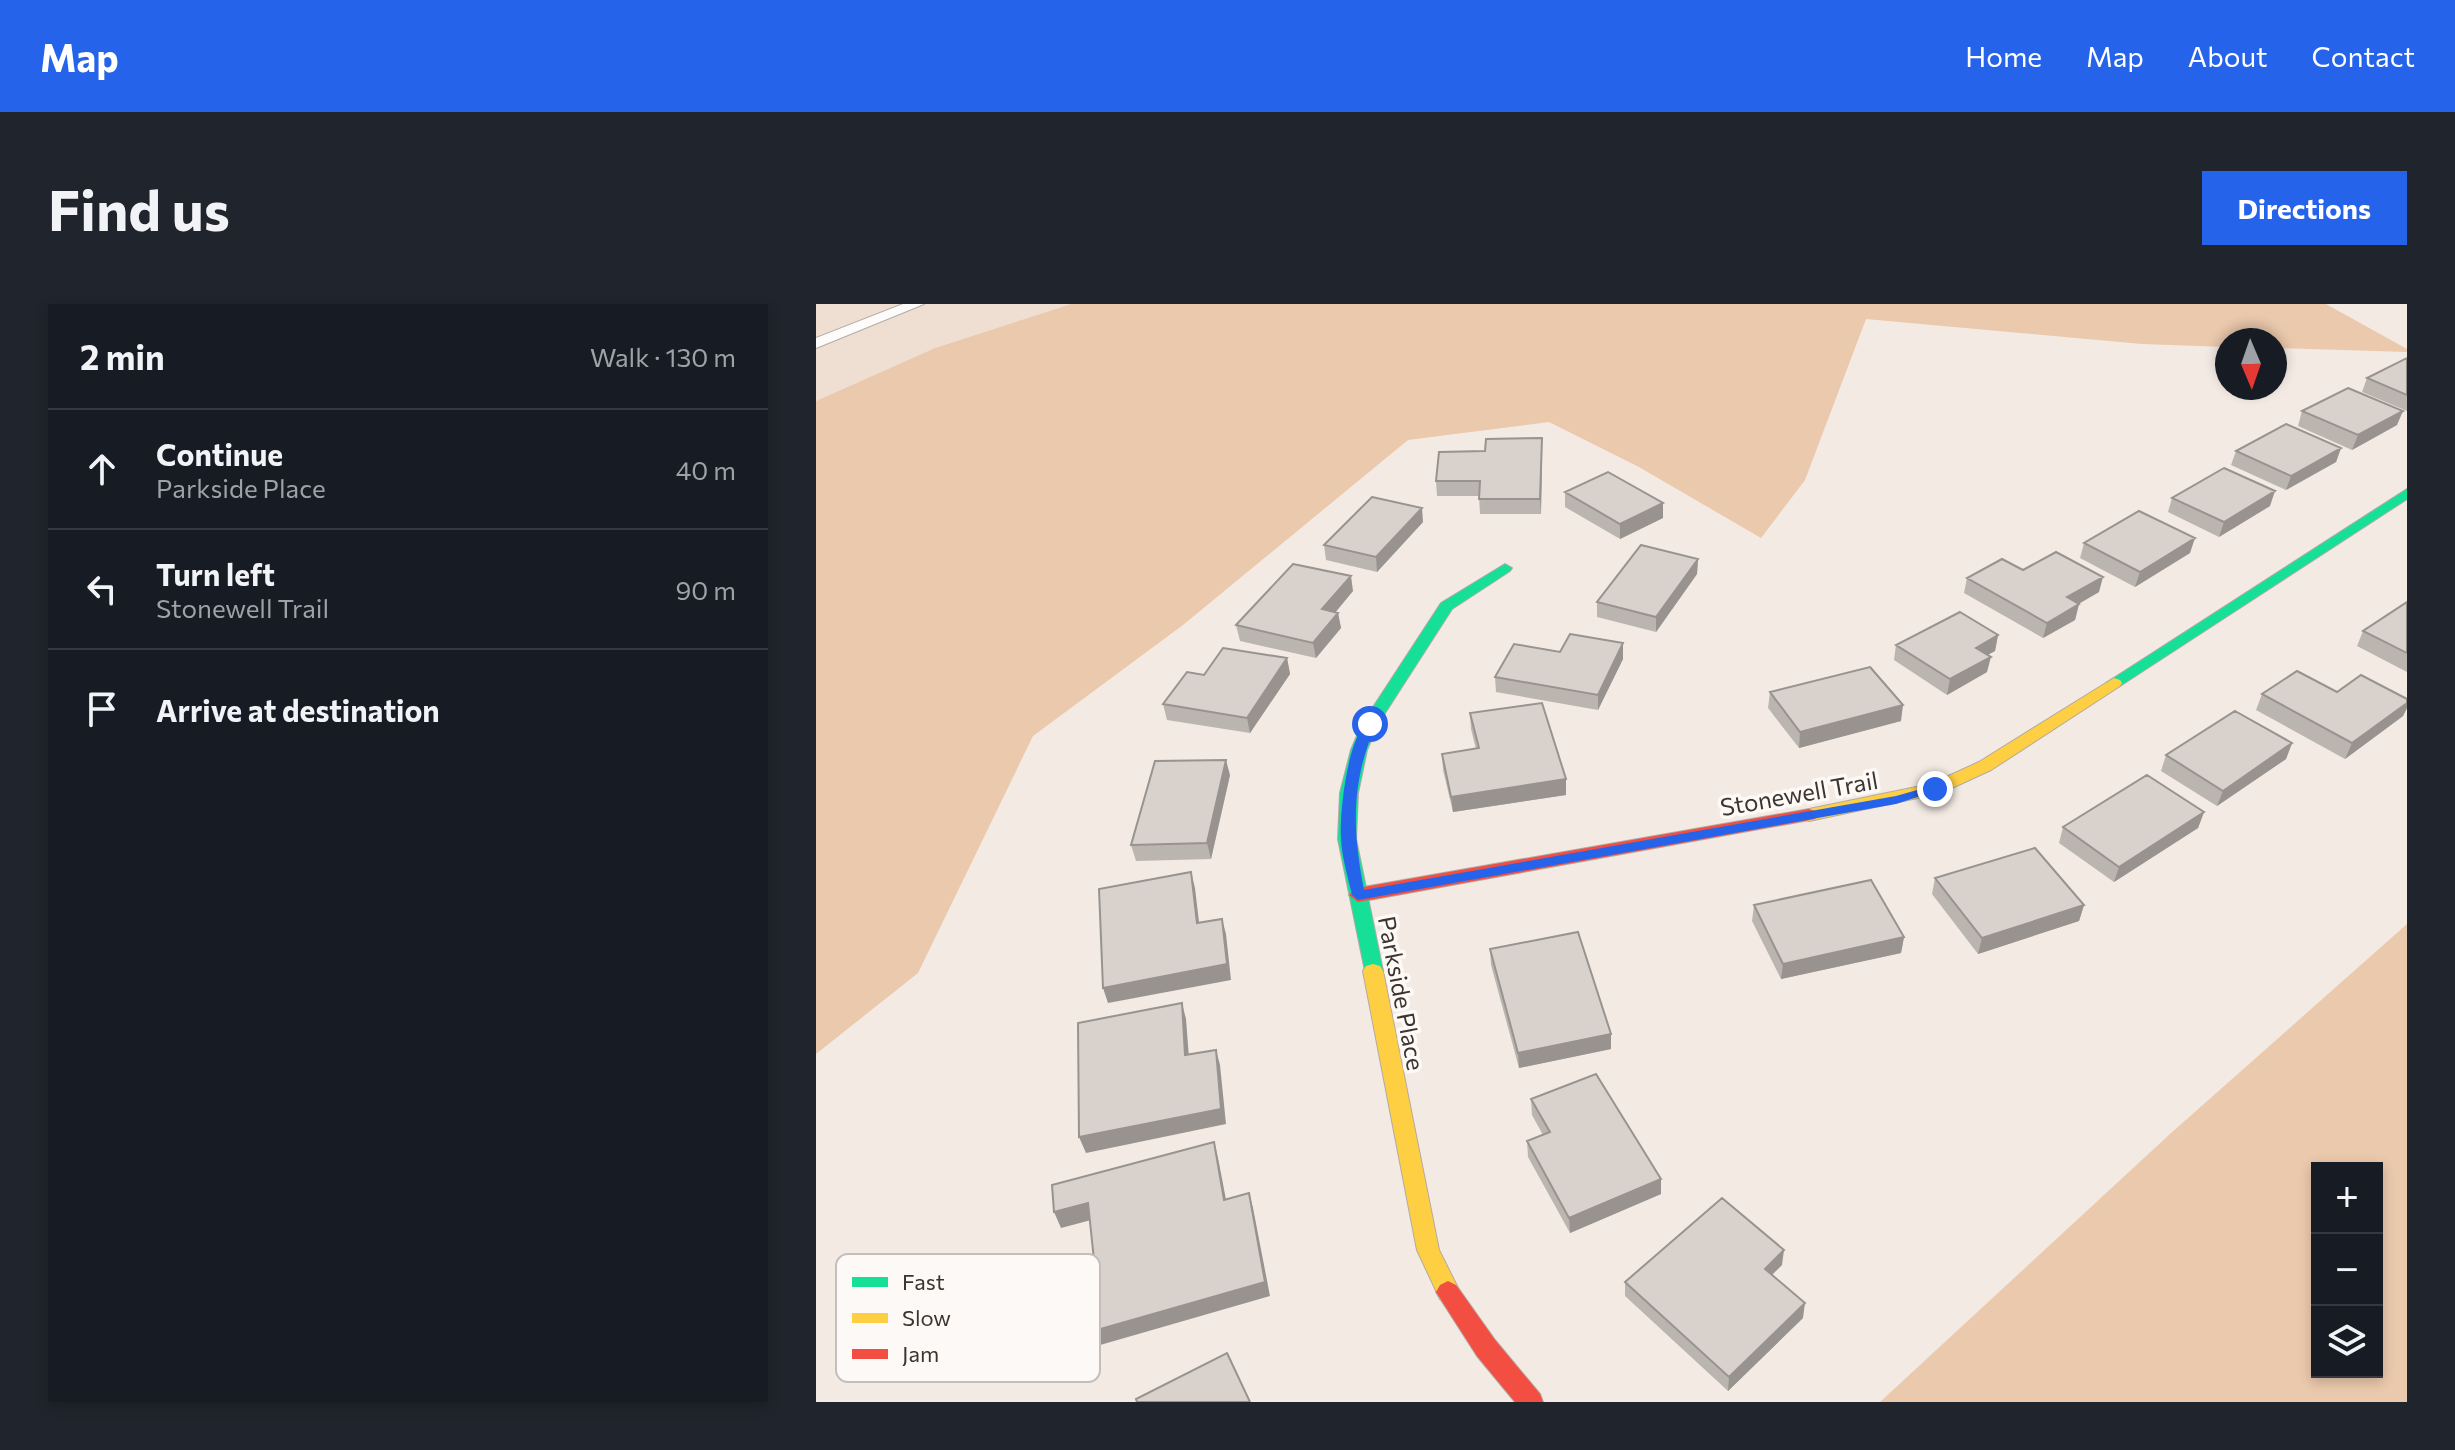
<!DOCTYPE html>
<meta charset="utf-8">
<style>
body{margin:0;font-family:Commissioner,sans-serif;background:#20242c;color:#f1f3f6}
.controls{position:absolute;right:24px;bottom:24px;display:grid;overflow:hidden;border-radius:0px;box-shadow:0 4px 12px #0003}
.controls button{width:72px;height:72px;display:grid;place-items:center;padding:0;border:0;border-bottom:2px solid #363941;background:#171b24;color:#f1f3f6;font:40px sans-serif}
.compass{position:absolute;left:1399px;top:24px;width:72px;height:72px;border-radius:50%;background:#171b24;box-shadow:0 4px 12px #0003;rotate:178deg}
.stop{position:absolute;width:24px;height:24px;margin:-18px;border:6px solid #2563eb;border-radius:50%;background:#fff}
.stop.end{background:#2563eb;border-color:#fff;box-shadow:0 2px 8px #0008}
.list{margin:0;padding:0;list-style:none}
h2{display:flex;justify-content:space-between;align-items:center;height:104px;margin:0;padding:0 32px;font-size:34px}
h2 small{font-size:26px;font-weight:400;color:#9ea1a6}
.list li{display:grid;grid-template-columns:52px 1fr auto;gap:24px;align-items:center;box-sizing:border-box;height:120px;padding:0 32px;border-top:2px solid #363941}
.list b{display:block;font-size:30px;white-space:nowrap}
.list p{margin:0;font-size:26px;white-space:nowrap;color:#9ea1a6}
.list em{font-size:26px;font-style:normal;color:#9ea1a6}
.icon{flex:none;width:44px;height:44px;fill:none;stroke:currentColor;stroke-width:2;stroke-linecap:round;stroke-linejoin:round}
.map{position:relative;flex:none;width:1591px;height:1098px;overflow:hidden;border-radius:0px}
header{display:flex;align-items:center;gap:48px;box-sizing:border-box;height:112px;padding:0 40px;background:#2563eb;color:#fff}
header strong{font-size:38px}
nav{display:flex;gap:44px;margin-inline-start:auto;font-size:28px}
.intro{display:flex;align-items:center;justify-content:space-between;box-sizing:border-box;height:192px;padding:0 48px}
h1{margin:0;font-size:56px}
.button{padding:20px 36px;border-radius:0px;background:#2563eb;color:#fff;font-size:28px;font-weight:700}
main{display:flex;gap:48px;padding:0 48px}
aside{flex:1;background:#171b24;border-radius:0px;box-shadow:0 4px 12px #0003}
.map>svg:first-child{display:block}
.built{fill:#efdfd2}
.green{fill:#ebc9ad;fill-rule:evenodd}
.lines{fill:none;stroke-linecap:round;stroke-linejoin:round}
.lane-casing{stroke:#b2aba5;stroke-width:2}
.fast-casing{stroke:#b2aba5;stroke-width:2}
.slow-casing{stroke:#b2aba5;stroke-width:2}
.jam-casing{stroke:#b2aba5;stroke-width:2}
.lane{fill:#fdfcfb;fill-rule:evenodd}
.fast{fill:#16e098;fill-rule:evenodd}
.slow{fill:#ffcf43;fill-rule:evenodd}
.jam{fill:#f24e42;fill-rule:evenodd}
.wall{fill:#bbb5af}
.shaded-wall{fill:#98938f}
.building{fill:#d9d2cc;stroke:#98938f;stroke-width:2}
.route{fill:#2563eb}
.labels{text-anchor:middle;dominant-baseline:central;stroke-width:7;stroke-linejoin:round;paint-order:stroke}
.street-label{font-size:24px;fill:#3b342f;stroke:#fdf9f7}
.key{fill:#fdf9f7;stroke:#c3bebb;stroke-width:2}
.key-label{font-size:22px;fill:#3b342f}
</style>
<header>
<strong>Map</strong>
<nav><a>Home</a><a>Map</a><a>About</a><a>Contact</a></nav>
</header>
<div class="intro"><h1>Find us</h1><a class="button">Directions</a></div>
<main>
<aside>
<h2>2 min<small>Walk · 130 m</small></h2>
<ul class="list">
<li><svg class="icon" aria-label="ahead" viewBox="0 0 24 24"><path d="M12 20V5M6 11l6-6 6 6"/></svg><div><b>Continue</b><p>Parkside Place</p></div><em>40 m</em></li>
<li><svg class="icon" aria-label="left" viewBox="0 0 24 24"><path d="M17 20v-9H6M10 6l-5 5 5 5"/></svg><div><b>Turn left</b><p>Stonewell Trail</p></div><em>90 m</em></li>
<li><svg class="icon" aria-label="arrive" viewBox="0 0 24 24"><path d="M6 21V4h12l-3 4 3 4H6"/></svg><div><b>Arrive at destination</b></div></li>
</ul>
</aside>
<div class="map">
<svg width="1591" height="1098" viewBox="0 0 1591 1098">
<rect width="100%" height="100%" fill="#f3eae3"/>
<path class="built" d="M 0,0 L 255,0 L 119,44 L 0,97 Z"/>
<path class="green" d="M 255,0 L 1510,0 L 1591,45 L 1591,48 L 1459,44 L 1459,36 L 1411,36 L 1411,43 L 1326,40 L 1050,15 L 989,176 L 945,234 L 823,163 L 733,118 L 592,136 L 367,321 L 217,432 L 102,669 L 0,750 L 0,97 L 119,44 Z
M 1591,620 L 1591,1098 L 1064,1098 L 1354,830 ZM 1501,864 L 1561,864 L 1561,1068 L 1501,1068 Z"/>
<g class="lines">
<g class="lane-casing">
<path id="lane" d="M 87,0 L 108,0 L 0,44 L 0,34 Z"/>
</g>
<g class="fast-casing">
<path id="fast" d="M 1591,185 L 1591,195 L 1304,382 L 1298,384 L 1290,379 Z
M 689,260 L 696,264 L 694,267 L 636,305 L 562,420 L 551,446 L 542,489 L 540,535 L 567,667 L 564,672 L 550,672 L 522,535 L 524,489 L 535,446 L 546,420 L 625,299 Z"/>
</g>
<g class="slow-casing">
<path id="slow" d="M 1298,374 L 1304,376 L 1306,379 L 1304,382 L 1175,466 L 1125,489 L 993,517 L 984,511 L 993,505 L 1115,480 L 1163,458 Z
M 557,660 L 564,662 L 567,667 L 623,946 L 644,988 L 640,995 L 632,999 L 624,995 L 601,946 L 547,667 L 550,662 Z"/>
</g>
<g class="jam-casing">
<path id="jam" d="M 993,505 L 999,507 L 1002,511 L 999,515 L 542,598 L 533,591 L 542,584 Z
M 632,977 L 640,981 L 679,1036 L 724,1090 L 727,1098 L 699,1098 L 661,1052 L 620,988 L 624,981 Z"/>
</g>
<use href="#lane" class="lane"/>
<use href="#fast" class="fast"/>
<use href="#slow" class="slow"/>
<use href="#jam" class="jam"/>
</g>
<path class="wall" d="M 1591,54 L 1591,107 L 1546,88 L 1551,74 Z
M 1486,107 L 1581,121 L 1536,146 L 1482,122 Z
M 726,134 L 725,210 L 664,210 L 663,192 L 621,192 L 620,177 Z
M 1525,144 L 1520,158 L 1470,186 L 1415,161 L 1420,147 Z
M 749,188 L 847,199 L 847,214 L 804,235 L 749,203 Z
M 1356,194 L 1454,202 L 1403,233 L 1352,208 Z
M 607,218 L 561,268 L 510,256 L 508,241 Z
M 1268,239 L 1374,249 L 1319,283 L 1264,254 Z
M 882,255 L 881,270 L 840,328 L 781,313 L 781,298 Z
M 1207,266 L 1283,288 L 1262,300 L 1263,300 L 1259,316 L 1227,334 L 1148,289 L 1151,274 Z
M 537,287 L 519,308 L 522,309 L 525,324 L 500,354 L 424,337 L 420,321 Z
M 1591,298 L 1591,368 L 1541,342 L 1547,327 Z
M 1182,331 L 1179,347 L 1171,351 L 1171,368 L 1131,391 L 1078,356 L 1080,341 Z
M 807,339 L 807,355 L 782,406 L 680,388 L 679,373 Z
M 471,354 L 474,370 L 434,429 L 351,416 L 347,400 L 388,371 Z
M 954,388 L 1085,417 L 983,444 L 952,404 Z
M 1521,388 L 1591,395 L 1591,404 L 1587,412 L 1529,455 L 1440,406 L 1446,390 Z
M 654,409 L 750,475 L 750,491 L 637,508 L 627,466 L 626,450 L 660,445 L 655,425 Z
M 1476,439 L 1470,455 L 1401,502 L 1345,467 L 1350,451 Z
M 414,471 L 395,555 L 320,557 L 315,541 Z
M 1388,508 L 1382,524 L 1298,578 L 1243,539 L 1247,523 Z
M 1119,574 L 1268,601 L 1263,617 L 1162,650 L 1116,590 Z
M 938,601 L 1088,633 L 1085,649 L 965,675 L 936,617 Z
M 674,645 L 795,745 L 703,764 L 675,661 Z
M 715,795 L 845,875 L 845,890 L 754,929 L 712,853 L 711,837 L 727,831 L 716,811 Z
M 966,961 L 956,971 L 987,1014 L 912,1087 L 809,992 L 809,978 Z"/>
<path class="shaded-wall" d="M 1587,107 L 1581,121 L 1536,146 L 1542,131 Z
M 726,134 L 726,149 L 725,210 L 724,195 Z
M 1525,144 L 1520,158 L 1470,186 L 1475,172 Z
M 1459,187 L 1454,202 L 1403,233 L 1408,218 Z
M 847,199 L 847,214 L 804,235 L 804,220 Z
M 606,204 L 607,218 L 561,268 L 560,253 Z
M 1379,234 L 1374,249 L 1319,283 L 1324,268 Z
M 882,255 L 881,270 L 840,328 L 840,313 Z
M 535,272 L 537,287 L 509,321 L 506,305 Z
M 1287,273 L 1283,288 L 1247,309 L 1251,293 Z
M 1263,300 L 1259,316 L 1227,334 L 1231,319 Z
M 522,309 L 525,324 L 500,354 L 497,339 Z
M 1182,331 L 1179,347 L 1157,359 L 1160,344 Z
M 807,339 L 807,355 L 782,406 L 782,391 Z
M 1175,353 L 1171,368 L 1131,391 L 1134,375 Z
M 471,354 L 474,370 L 434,429 L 431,414 Z
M 1591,399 L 1591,404 L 1587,412 L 1529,455 L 1536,439 Z
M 1087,401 L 1085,417 L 983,444 L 984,428 Z
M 1476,439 L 1470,455 L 1401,502 L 1407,487 Z
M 410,456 L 414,471 L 395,555 L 391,539 Z
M 750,475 L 750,491 L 637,508 L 635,493 Z
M 1388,508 L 1382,524 L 1298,578 L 1303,563 Z
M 375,568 L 379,584 L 385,635 L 381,619 Z
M 1268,601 L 1263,617 L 1162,650 L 1166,634 Z
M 406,615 L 410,630 L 415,676 L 292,699 L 287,684 Z
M 1088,633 L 1085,649 L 965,675 L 967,660 Z
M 366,699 L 370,715 L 374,767 L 369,751 Z
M 795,730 L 795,745 L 703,764 L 702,749 Z
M 400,746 L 404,761 L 410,820 L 270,849 L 263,833 Z
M 398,838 L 402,854 L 413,911 L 408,896 Z
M 845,875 L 845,890 L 754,929 L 753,914 Z
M 433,889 L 437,904 L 454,992 L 253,1050 L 246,1036 Z
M 272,899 L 279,915 L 245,924 L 238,908 Z
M 968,946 L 966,961 L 947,979 L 949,965 Z
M 989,999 L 987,1014 L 912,1087 L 913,1073 Z"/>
<path class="building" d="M 1591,54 L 1591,91 L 1551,74 Z
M 1532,84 L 1587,107 L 1542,131 L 1486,107 Z
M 1470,120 L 1525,144 L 1475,172 L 1420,147 Z
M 726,134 L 724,195 L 663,195 L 664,177 L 620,177 L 623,148 L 669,147 L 670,135 Z
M 1408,164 L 1459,187 L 1408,218 L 1356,194 Z
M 792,168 L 847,199 L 804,220 L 749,188 Z
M 556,193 L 606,204 L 560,253 L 508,241 Z
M 1323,207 L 1379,234 L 1324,268 L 1268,239 Z
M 825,241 L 882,255 L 840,313 L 781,298 Z
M 1240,248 L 1287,273 L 1251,293 L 1263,300 L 1231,319 L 1151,274 L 1186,255 L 1207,266 Z
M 477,260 L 535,272 L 506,305 L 522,309 L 497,339 L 420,321 Z
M 1591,298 L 1591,349 L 1547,327 Z
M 1144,308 L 1182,331 L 1160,344 L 1175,353 L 1134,375 L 1080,341 Z
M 754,330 L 807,339 L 782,391 L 679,373 L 698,340 L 744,348 Z
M 407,344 L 471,354 L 431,414 L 347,400 L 371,368 L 388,371 Z
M 1054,363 L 1087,401 L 984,428 L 954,388 Z
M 1481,367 L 1521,388 L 1545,371 L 1591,395 L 1591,399 L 1536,439 L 1446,390 Z
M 726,399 L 750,475 L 635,493 L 626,450 L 663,444 L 654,409 Z
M 1419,407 L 1476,439 L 1407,487 L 1350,451 Z
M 410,456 L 391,539 L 315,541 L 339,457 Z
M 1331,471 L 1388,508 L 1303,563 L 1247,523 Z
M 1219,544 L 1268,601 L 1166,634 L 1119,574 Z
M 375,568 L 381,619 L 406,615 L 411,660 L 287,684 L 283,585 Z
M 1055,576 L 1088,633 L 967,660 L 938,601 Z
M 762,628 L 795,730 L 702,749 L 674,645 Z
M 366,699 L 369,751 L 400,746 L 405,805 L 263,833 L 262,719 Z
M 780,770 L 845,875 L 753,914 L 711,837 L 734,828 L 715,795 Z
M 398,838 L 408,896 L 433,889 L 449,978 L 246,1036 L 240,967 L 278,956 L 272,899 L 238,908 L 236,881 Z
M 906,894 L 968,946 L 949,965 L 989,999 L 913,1073 L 809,978 Z
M 411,1049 L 434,1098 L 321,1098 L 320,1095 Z"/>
<path class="route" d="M 554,416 L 560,420 C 535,479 536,523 548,586 L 1080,492 L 1119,481 L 1126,485 L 1080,500 L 542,596 L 536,591 C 532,573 526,554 525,535 C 523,510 532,428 554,416 Z"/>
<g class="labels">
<g class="street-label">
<text transform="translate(983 489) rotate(-10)">Stonewell Trail</text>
<text transform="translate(586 689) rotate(79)">Parkside Place</text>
</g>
</g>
<rect x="20" y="950" width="264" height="128" rx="12" class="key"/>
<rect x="36" y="973" width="36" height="10" fill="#16e098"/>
<rect x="36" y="1009" width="36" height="10" fill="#ffcf43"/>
<rect x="36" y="1045" width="36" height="10" fill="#f24e42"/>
<g class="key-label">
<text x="86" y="986">Fast</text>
<text x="86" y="1022">Slow</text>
<text x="86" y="1058">Jam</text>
</g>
</svg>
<div class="controls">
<button>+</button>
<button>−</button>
<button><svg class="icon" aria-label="layers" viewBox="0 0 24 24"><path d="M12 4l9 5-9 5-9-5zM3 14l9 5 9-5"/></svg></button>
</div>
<svg class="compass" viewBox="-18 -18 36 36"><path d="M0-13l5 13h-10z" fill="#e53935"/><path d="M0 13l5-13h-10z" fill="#9ea1a6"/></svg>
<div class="stop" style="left:554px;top:420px"></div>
<div class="stop end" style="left:1119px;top:485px"></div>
</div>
</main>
